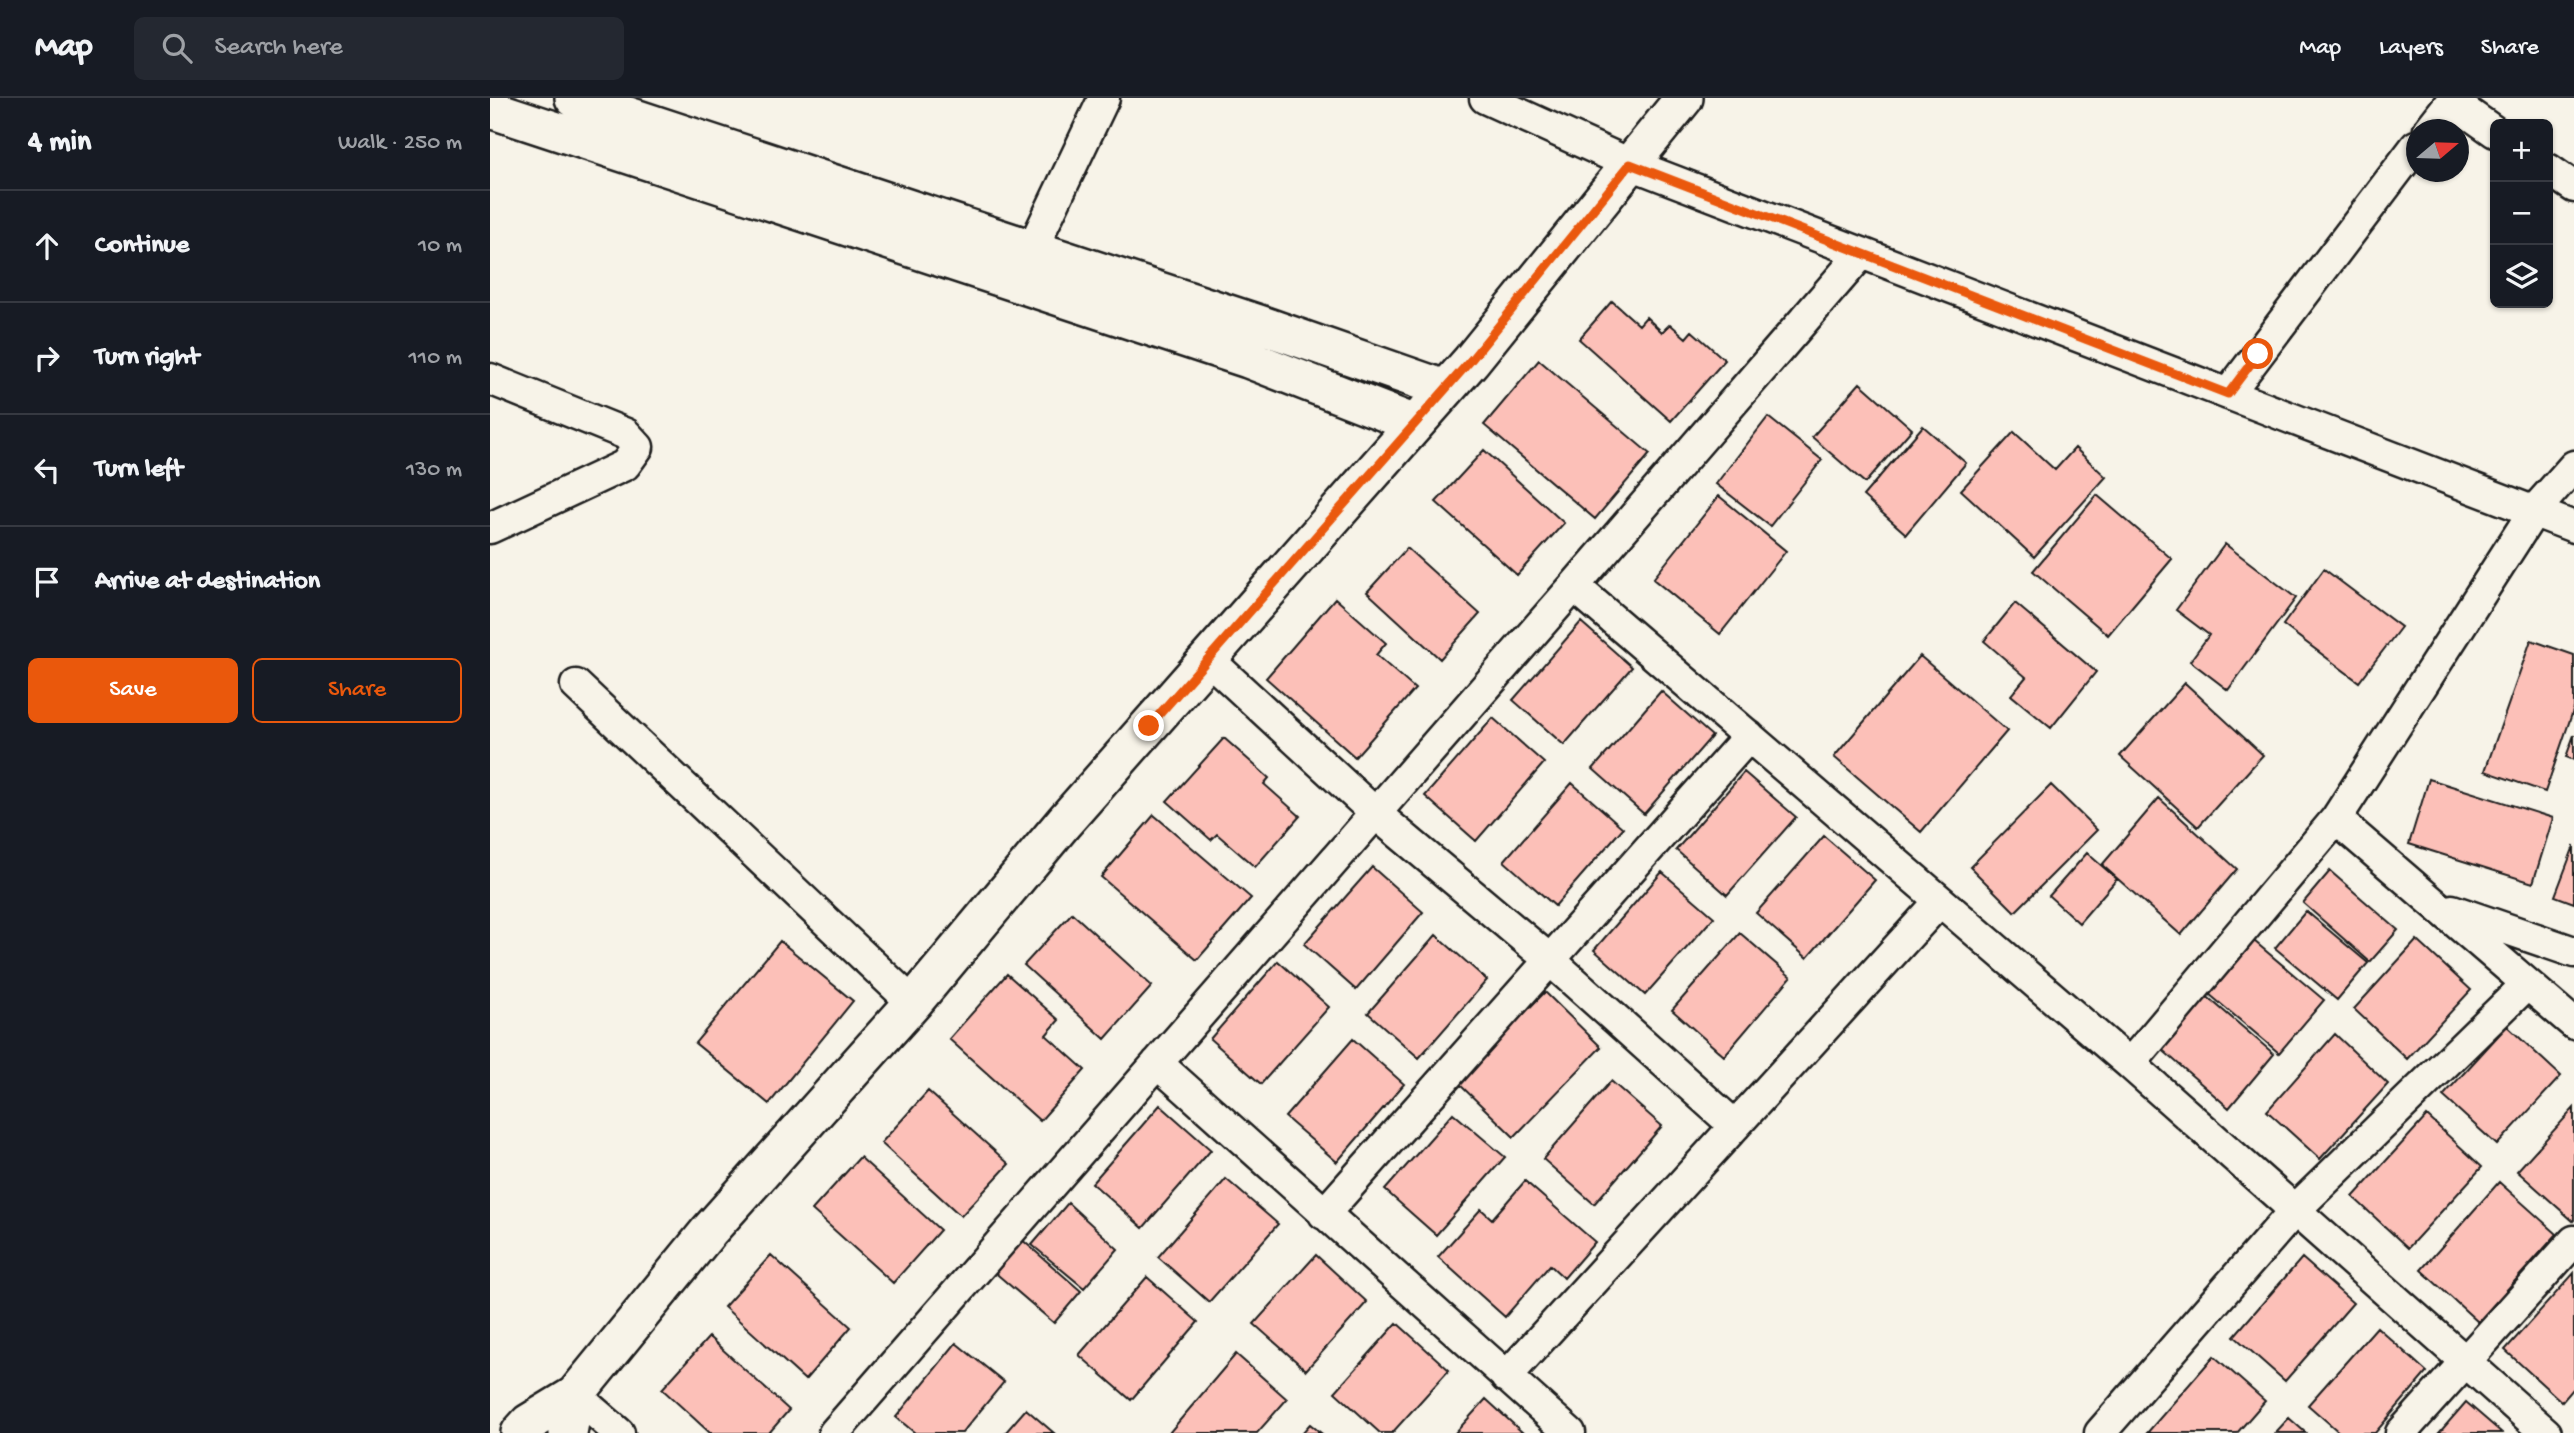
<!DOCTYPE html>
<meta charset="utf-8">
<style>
body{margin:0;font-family:"Gochi Hand",sans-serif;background:#242831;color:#f1f3f6}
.controls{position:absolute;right:21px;top:21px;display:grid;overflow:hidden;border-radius:10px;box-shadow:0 2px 5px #0004}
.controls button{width:63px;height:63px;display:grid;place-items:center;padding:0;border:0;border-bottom:2px solid #363941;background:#171b24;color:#f1f3f6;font:35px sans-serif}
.compass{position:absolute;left:1916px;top:21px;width:63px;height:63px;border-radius:50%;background:#171b24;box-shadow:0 2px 5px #0004;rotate:71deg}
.stop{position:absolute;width:21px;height:21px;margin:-16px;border:5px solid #ea580c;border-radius:50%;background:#fff}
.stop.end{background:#ea580c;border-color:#fff;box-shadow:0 2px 7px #0008}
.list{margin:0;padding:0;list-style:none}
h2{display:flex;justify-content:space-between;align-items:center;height:91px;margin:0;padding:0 28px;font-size:30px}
h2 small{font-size:23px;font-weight:400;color:#9ea1a6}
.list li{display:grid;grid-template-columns:46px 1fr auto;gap:21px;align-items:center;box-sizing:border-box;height:112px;padding:0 28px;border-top:2px solid #363941}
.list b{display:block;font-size:26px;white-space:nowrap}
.list em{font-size:23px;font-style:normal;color:#9ea1a6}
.actions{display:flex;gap:14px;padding:21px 28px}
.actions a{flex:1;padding:16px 0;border:2px solid #ea580c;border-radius:10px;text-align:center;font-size:24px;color:#ea580c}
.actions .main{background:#ea580c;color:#fff}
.icon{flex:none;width:38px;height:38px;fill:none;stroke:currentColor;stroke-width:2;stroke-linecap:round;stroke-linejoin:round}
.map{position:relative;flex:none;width:2084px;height:1335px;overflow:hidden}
header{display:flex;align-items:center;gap:42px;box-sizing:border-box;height:98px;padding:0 35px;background:#171b24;border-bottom:2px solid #363941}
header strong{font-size:33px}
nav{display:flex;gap:38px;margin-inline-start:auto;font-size:24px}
.search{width:490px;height:63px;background:#242831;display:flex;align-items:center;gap:18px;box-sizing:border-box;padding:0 24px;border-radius:10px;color:#9ea1a6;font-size:26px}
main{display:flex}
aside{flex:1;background:#171b24}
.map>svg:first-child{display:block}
.building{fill:#fcc0b8;stroke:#1c1c1c;stroke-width:2}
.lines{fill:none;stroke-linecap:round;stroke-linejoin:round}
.minor-casing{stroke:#1c1c1c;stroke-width:35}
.tertiary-casing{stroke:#1c1c1c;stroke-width:42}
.minor{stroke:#f7f3e8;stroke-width:30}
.tertiary{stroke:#f7f3e8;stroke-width:37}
.route{stroke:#ea580c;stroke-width:9}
</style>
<header>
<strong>Map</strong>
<div class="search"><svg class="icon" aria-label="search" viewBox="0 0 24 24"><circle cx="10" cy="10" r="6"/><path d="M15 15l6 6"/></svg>Search here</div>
<nav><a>Map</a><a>Layers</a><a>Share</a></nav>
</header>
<main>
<aside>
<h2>4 min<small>Walk · 250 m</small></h2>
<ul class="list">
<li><svg class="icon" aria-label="ahead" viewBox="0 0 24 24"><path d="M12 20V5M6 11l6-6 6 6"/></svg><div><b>Continue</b></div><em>10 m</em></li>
<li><svg class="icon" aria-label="right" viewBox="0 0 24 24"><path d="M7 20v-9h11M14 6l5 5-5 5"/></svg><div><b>Turn right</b></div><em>110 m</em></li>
<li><svg class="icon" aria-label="left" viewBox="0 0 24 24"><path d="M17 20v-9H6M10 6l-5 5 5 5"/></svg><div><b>Turn left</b></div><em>130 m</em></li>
<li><svg class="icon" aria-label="arrive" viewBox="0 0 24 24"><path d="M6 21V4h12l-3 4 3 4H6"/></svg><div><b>Arrive at destination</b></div></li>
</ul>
<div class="actions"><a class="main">Save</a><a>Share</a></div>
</aside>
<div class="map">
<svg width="2084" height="1335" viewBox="0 0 2084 1335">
<rect width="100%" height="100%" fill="#f7f3e8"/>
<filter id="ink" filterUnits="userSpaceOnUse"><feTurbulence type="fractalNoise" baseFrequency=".0143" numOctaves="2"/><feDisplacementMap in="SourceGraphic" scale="14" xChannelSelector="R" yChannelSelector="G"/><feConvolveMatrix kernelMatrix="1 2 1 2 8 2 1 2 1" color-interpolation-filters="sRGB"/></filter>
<g filter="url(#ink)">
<path class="building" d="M 1122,203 L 1149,227 L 1156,219 L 1172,234 L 1180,226 L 1196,240 L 1202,233 L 1235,262 L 1181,323 L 1089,241 Z
M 1049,262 L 1160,356 L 1105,421 L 994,327 Z
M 1370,285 L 1422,331 L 1375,385 L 1322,339 Z
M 1278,319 L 1332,362 L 1280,428 L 1226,386 Z
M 1433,328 L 1476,365 L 1416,436 L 1373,398 Z
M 1524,334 L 1565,372 L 1585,350 L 1616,379 L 1544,459 L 1471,392 Z
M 994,352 L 1074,425 L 1027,477 L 946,404 Z
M 1607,397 L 1682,461 L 1618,537 L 1543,473 Z
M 1229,398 L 1296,453 L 1230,536 L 1163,481 Z
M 1735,446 L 1806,500 L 1738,592 L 1700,563 L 1719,537 L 1686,512 Z
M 917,450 L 990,516 L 950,561 L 877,494 Z
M 1834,471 L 1911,529 L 1869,584 L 1793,527 Z
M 845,500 L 896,545 L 886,557 L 925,591 L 865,659 L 776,580 Z
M 1525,505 L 1606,574 L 1561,630 L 1521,597 L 1536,579 L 1494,543 Z
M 1091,524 L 1142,569 L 1074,647 L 1023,602 Z
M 2041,542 L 2084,557 L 2084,610 L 2055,694 L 1995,673 Z
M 1430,558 L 1517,633 L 1431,734 L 1344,659 Z
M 1695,585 L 1773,657 L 1708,729 L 1630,658 Z
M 1171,593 L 1222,638 L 1154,716 L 1103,671 Z
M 1003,620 L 1054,665 L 986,743 L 935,698 Z
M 2084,637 L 2084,662 L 2076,659 Z
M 734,640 L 779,680 L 774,686 L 810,718 L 765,769 L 727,736 L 721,742 L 677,703 Z
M 1254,674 L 1306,719 L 1237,797 L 1186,752 Z
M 1939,681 L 2063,720 L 2043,785 L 1919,746 Z
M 1082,685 L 1133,730 L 1065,808 L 1014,763 Z
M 1561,687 L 1607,732 L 1525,814 L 1480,769 Z
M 1669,700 L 1747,771 L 1691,837 L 1612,767 Z
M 664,717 L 761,800 L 707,862 L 611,779 Z
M 1334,738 L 1385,782 L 1317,860 L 1266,815 Z
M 2084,748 L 2084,805 L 2065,798 Z
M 1597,755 L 1627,781 L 1589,825 L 1559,798 Z
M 882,769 L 933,814 L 866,892 L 814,846 Z
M 1840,773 L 1908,832 L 1880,864 L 1813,805 Z
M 1172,774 L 1224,819 L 1155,897 L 1104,852 Z
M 1816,813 L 1878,865 L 1847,902 L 1785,850 Z
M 582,815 L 662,888 L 615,941 L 534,867 Z
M 1250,835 L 1301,879 L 1234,958 L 1182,912 Z
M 946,837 L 997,882 L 929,960 L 878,915 Z
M 1927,842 L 1981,892 L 1917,961 L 1864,911 Z
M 290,843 L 363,903 L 279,1006 L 205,945 Z
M 1764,843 L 1834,902 L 1789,955 L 1719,896 Z
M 788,863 L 839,909 L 771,986 L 720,941 Z
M 517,876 L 569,922 L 556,937 L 595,972 L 550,1023 L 459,941 Z
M 1055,894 L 1111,949 L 1024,1039 L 967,984 Z
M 1714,896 L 1784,956 L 1739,1010 L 1669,949 Z
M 2017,928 L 2071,978 L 2007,1047 L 1953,998 Z
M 1845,936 L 1898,986 L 1830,1061 L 1777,1013 Z
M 863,941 L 914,986 L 847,1064 L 795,1019 Z
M 1121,983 L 1172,1028 L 1104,1106 L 1053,1061 Z
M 438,993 L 519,1066 L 471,1118 L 391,1045 Z
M 670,1007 L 721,1052 L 653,1130 L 602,1085 Z
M 2084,1010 L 2084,1122 L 2083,1123 L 2027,1073 Z
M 963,1015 L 1015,1059 L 946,1137 L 895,1092 Z
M 1937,1018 L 1992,1069 L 1918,1150 L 1863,1099 Z
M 370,1059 L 450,1132 L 403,1185 L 322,1112 Z
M 736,1081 L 788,1126 L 719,1204 L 668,1159 Z
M 1035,1083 L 1105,1144 L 1074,1180 L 1060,1167 L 1015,1219 L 948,1159 L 991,1111 L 1002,1121 Z
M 2009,1084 L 2067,1136 L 1988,1224 L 1931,1172 Z
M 578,1105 L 628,1151 L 594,1190 L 542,1147 Z
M 530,1140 L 591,1193 L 564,1225 L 502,1172 Z
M 281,1157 L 361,1229 L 315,1282 L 234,1209 Z
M 826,1157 L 877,1204 L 816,1272 L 764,1226 Z
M 1812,1160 L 1863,1205 L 1795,1283 L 1744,1238 Z
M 2084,1175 L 2084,1290 L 2072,1304 L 2015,1252 Z
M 657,1179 L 708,1224 L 641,1302 L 589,1257 Z
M 907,1225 L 959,1272 L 902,1335 L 890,1335 L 845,1294 Z
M 1887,1229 L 1937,1274 L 1885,1335 L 1850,1335 L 1818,1307 Z
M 219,1239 L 299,1312 L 279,1335 L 220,1335 L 172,1291 Z
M 466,1245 L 514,1284 L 472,1335 L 425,1335 L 406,1319 Z
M 746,1256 L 797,1301 L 767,1335 L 679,1335 Z
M 1724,1258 L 1775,1303 L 1747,1335 L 1657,1335 Z
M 996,1301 L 1033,1335 L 965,1335 Z
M 1976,1304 L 2012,1335 L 1949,1335 Z
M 536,1311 L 564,1335 L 515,1335 Z
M 1799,1320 L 1816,1335 L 1785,1335 Z
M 820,1326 L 831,1335 L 812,1335 Z"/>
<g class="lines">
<g class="minor-casing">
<path id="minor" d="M 995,0 L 1140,66 L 2084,429
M 1961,3 L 2005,34
M 1939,32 L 1964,0
M 2058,71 L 2084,89
M 542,151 L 614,0
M 1372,155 L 1084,488 L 1640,966
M 0,281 L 136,336 L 148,349 L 135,367 L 0,430
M 1738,296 L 1926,48
M 718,561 L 885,715 L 1060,862 L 1245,1028
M 86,587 L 423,905
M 1846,721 L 2084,926
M 1962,812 L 2084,854
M 667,965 L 1080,1335
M 834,1116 L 1259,638
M 1016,1279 L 1450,803
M 85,1297 L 129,1335
M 344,1335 L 1084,488
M 1610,1335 L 1805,1112 L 2037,886
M 1911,1335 L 2084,1143
M 2056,1335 L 1640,966 L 1846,721 L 2044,413 L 2084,368"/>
</g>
<g class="tertiary-casing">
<path id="tertiary" d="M 84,0 L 769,226 L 955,291
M 0,11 L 758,261 L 925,326
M 30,1335 L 39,1325 L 85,1297 L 219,1133 L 423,905 L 574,724 L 981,263 L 1194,0
M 78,1335 L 85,1297"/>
</g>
<use href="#minor" class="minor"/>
<use href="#tertiary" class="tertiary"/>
</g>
</g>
<g class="lines" filter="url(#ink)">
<path class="route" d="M 659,628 L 981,262 L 1140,66 L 1738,296 L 1768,256"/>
</g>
</svg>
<div class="controls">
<button>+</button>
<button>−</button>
<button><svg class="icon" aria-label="layers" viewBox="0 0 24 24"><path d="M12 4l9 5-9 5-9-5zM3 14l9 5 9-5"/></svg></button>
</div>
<svg class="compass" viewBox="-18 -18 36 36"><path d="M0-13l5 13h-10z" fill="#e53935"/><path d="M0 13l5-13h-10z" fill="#9ea1a6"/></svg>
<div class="stop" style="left:1768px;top:256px"></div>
<div class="stop end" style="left:659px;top:628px"></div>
</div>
</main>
